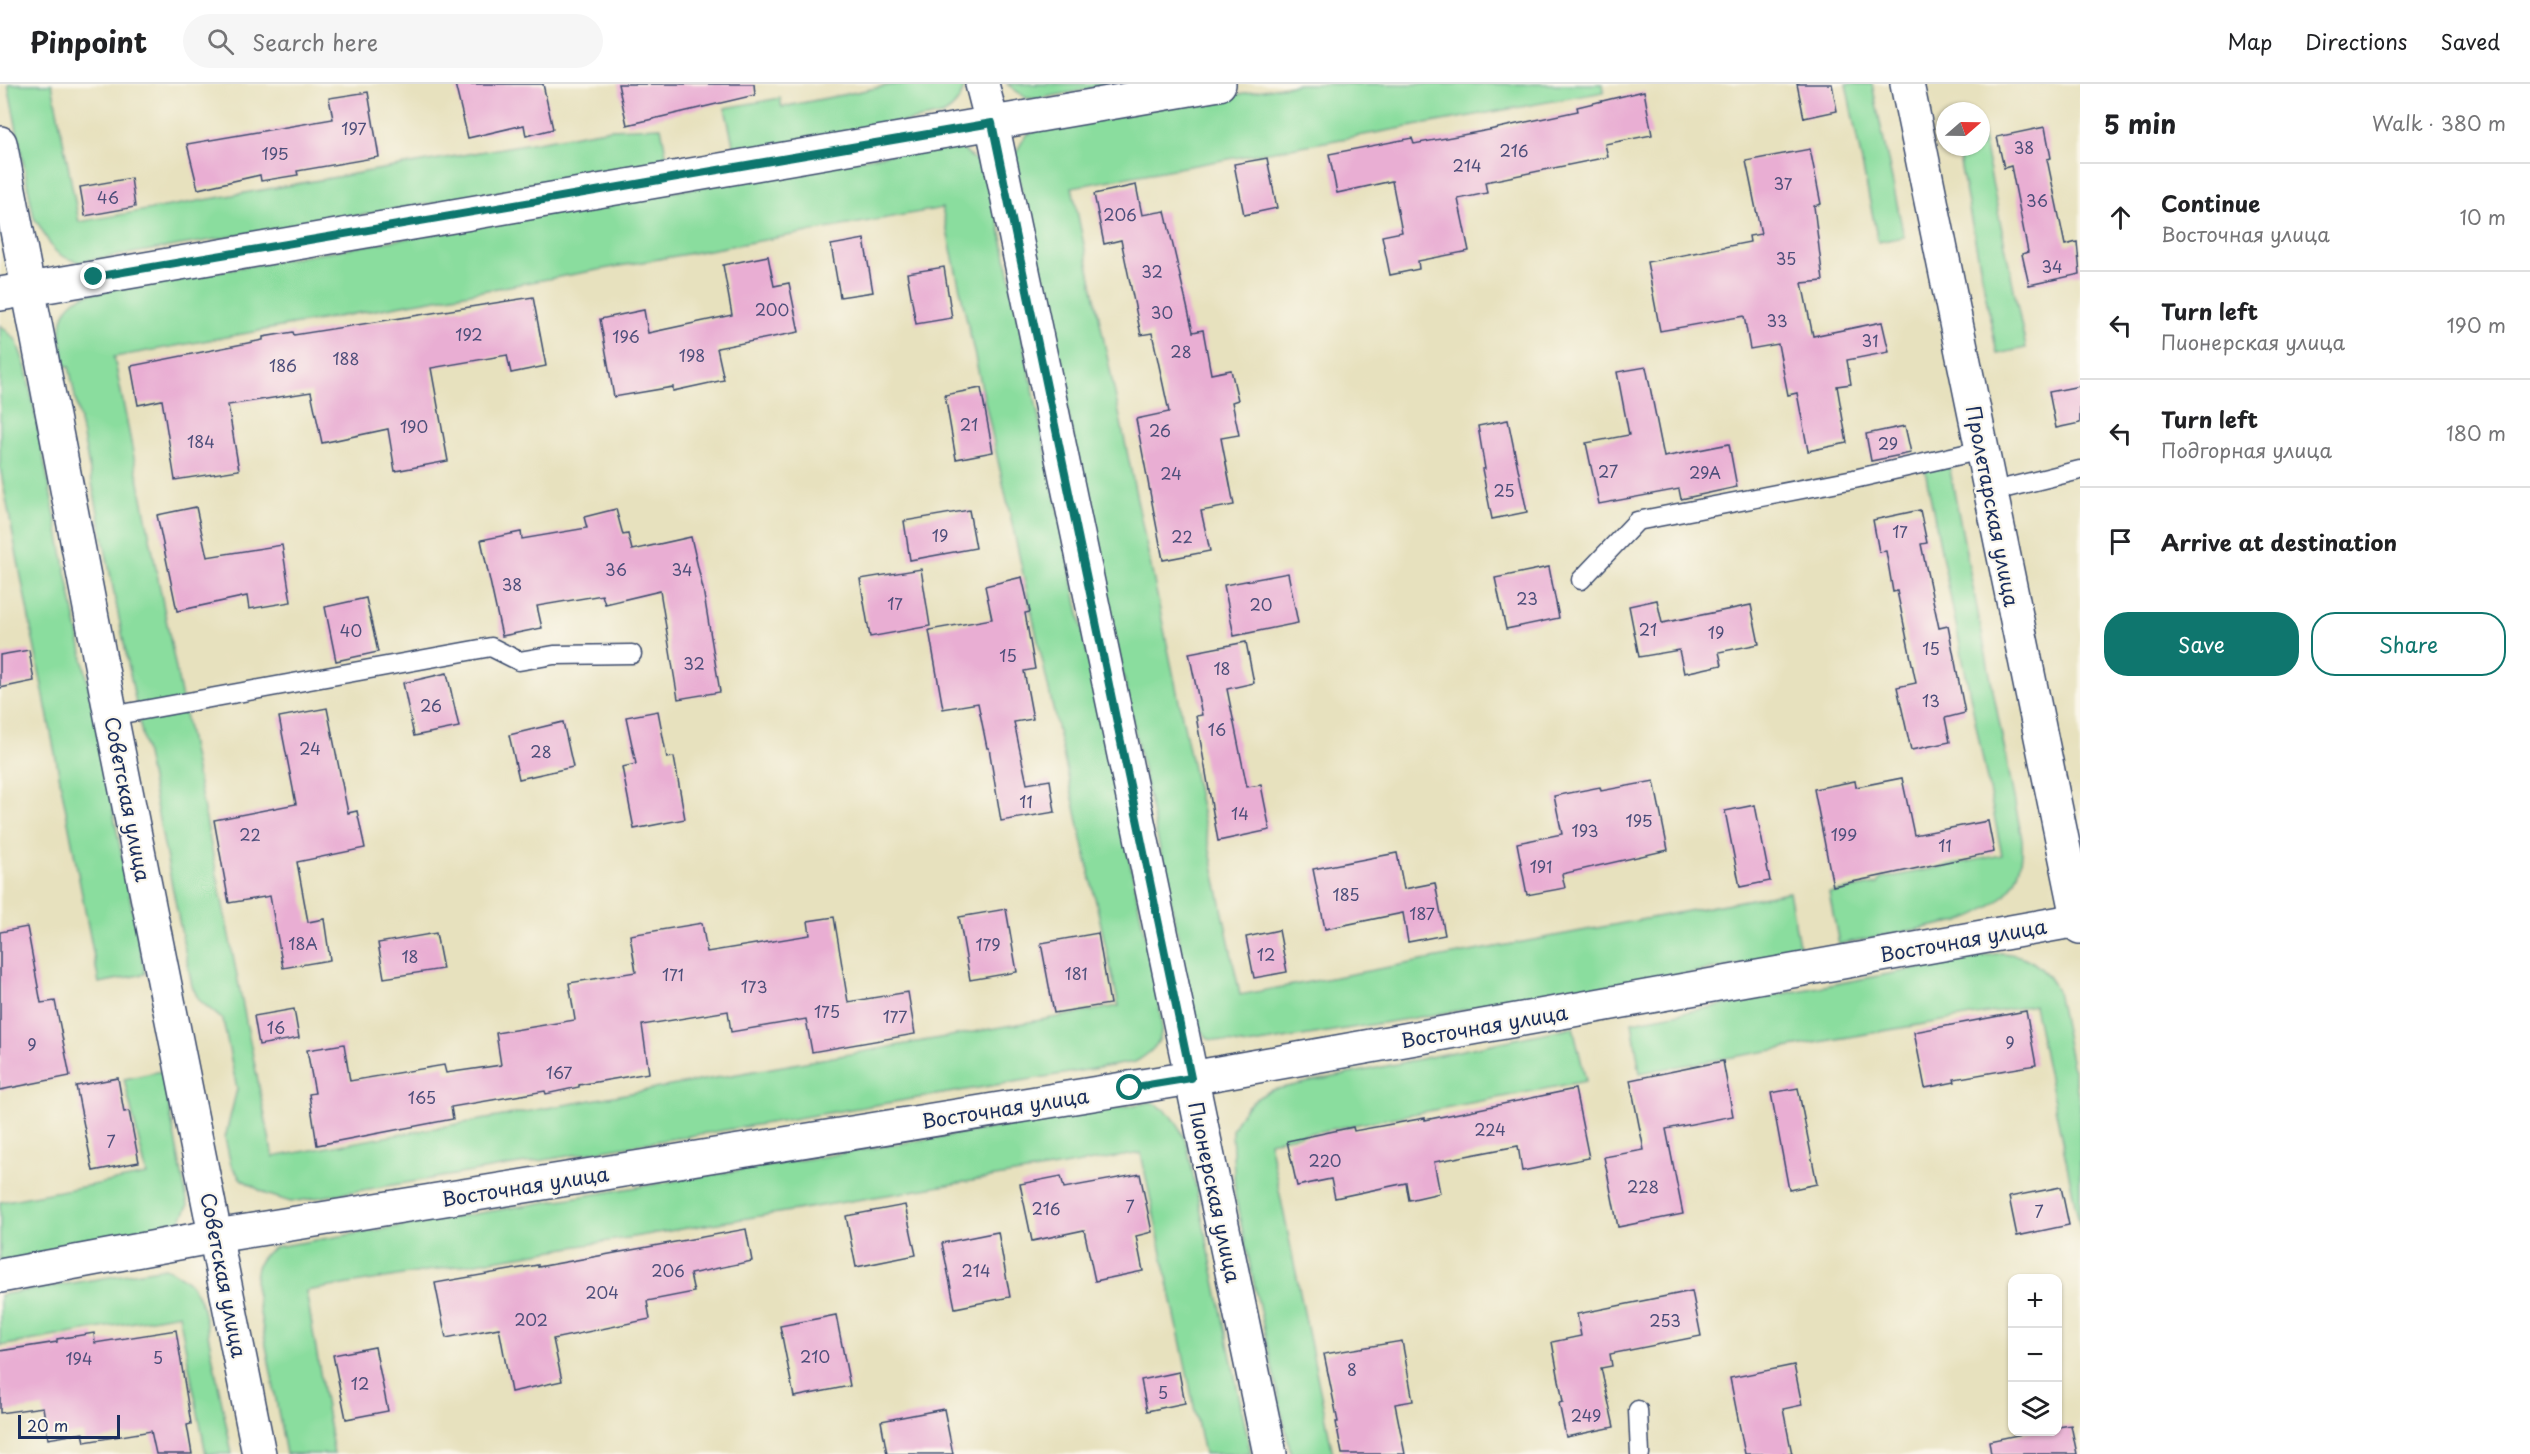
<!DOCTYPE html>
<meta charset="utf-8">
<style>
body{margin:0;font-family:"Playpen Sans",sans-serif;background:#f6f6f6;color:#202124}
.controls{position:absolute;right:18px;bottom:18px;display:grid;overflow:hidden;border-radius:12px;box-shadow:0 2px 4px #0004}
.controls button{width:54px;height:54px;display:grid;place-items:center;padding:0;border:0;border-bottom:2px solid #e0e0e0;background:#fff;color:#202124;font:30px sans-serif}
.compass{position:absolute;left:1936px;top:18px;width:54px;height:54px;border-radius:50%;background:#fff;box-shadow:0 2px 4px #0004;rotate:70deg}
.scale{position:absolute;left:18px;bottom:15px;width:102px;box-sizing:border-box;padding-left:6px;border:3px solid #1b2f5e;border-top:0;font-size:16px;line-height:21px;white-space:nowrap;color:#1b2f5e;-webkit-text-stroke:4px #fbf7ec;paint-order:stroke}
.stop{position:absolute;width:18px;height:18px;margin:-14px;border:4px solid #0f766e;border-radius:50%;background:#fff}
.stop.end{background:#0f766e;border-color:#fff;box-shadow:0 2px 6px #0008}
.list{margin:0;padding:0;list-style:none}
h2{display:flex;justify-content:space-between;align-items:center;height:78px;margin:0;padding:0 24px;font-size:26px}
h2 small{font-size:20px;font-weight:400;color:#757577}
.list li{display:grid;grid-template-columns:39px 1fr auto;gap:18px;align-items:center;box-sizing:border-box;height:108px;padding:0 24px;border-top:2px solid #e0e0e0}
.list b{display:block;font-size:22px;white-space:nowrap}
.list p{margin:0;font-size:20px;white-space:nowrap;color:#757577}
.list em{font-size:20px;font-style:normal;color:#757577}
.actions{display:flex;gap:12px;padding:18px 24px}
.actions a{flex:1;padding:14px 0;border:2px solid #0f766e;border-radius:24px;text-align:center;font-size:21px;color:#0f766e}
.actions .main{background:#0f766e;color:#fff}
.icon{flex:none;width:33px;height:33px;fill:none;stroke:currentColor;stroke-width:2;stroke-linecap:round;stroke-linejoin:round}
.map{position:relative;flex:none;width:2080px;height:1370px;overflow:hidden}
header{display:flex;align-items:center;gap:36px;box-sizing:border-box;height:84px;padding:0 30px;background:#fff;border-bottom:2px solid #e0e0e0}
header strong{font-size:28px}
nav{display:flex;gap:33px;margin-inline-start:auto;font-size:21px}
.search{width:420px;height:54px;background:#f6f6f6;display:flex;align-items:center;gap:15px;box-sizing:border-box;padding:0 21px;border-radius:33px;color:#757577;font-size:22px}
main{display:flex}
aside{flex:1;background:#fff}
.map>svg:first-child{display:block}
.green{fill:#8add9e;stroke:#52867e;stroke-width:1.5;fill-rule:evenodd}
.building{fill:#e9aed3}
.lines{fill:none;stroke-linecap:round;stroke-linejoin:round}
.lane-casing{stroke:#3a4a6c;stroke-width:21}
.street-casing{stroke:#3a4a6c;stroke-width:36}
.secondary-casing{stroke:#3a4a6c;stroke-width:36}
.lane{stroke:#fff;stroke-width:18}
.street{stroke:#fff;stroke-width:33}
.secondary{stroke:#fff;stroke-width:33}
.route{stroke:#0f766e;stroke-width:8}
.labels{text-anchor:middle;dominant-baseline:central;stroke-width:4.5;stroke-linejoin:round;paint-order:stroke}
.number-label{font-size:16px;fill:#4e4f7b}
.street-label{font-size:20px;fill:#1b2f5e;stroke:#fbf7ec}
</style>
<header>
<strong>Pinpoint</strong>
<div class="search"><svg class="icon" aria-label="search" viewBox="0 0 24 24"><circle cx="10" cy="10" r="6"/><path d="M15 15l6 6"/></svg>Search here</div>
<nav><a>Map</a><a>Directions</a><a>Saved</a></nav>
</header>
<main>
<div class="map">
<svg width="2080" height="1370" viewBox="0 0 2080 1370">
<rect width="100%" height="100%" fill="#fbf7ec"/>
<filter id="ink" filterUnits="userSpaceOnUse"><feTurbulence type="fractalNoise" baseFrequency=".0167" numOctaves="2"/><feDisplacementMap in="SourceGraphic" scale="12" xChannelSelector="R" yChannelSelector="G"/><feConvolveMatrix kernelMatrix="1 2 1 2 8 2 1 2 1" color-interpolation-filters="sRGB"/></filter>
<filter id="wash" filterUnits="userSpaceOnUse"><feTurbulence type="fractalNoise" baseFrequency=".008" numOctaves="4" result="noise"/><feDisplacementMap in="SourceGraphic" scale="24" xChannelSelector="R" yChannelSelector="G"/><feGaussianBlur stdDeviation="1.35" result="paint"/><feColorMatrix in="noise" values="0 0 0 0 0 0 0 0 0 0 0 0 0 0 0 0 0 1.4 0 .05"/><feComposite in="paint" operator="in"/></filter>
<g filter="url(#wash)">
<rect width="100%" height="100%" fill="#e7e1be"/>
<path class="green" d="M 8,0 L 52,0 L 79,138 L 611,45 L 661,43 L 668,80 L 79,178 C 46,170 52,157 34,134 Z
M 896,0 L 965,0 C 962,13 955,25 942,31 L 735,69 L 725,24 L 780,14 L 782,23 Z
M 1007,0 L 1118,0 L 1036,15 L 1026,14 Z
M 1298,0 L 1603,0 L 1604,8 L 1072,103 L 1240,911 L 1789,808 L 1801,871 L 1247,961 L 1209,955 L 1197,942 L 1014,72 L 1026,51 L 1042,44 Z
M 1846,0 L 1872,0 L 1904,153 L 1878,158 Z
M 1981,44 L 2026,264 L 1997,270 L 1957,63 L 1981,63 Z
M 942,61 L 960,63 L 987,87 L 994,115 L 1158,915 C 1164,947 1166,961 1135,978 L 291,1118 L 266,1110 L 241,1095 L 231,1081 L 225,1054 L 237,1005 L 223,936 L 199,916 L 192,902 L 69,282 L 65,282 C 62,261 54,232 74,217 C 79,213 87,211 92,209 ZM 942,124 L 1119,922 L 273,1073 L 114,273 Z
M 0,241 L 16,256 L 26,284 L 145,890 L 99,899 L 0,383 Z
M 1949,381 L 2022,755 C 2025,801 2001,822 1960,837 L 1839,860 L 1829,809 L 1878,800 L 1881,795 L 2002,771 L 1925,386 Z
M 2001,869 C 2027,870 2046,884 2057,907 L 2080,1021 L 2080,1144 L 2034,921 L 1640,989 L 1632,938 Z
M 1573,943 L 1586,997 L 1269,1057 L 1333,1370 L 1291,1370 L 1235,1112 L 1232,1046 C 1241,1026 1252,1015 1272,1006 Z
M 162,987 L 188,1122 L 179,1139 L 165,1147 L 0,1182 L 0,1118 L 147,1091 L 124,995 Z
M 1151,1018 C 1173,1028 1178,1039 1187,1061 L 1251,1370 L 1204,1370 L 1141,1069 L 306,1207 L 334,1370 L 286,1370 L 255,1202 C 255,1182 258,1174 275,1163 Z
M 165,1184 C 189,1194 195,1202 203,1225 L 232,1370 L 206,1370 L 179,1230 L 0,1262 L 0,1211 Z"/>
<g id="blocks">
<path class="building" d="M 455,0 L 543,0 L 553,45 L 526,52 L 524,41 L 468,54 Z
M 618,0 L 754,0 L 755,11 L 627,41 Z
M 1797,0 L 1832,0 L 1837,27 L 1804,34 Z
M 1644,7 L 1652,51 L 1605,60 L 1608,73 L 1485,98 L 1487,109 L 1458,115 L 1469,167 L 1418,177 L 1419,185 L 1390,191 L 1382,152 L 1402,148 L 1392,97 L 1337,109 L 1329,70 L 1412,54 L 1414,60 L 1489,46 L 1578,27 L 1577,23 Z
M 368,8 L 379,73 L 297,87 L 298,91 L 261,97 L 260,91 L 198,105 L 187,60 L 333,35 L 329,14 Z
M 2045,43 L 2051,74 L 2047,75 L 2065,161 L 2077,158 L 2080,190 L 2029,201 L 2022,170 L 2028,168 L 2011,82 L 2004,84 L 1997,53 Z
M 1810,65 L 1821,120 L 1814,122 L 1823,197 L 1802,199 L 1813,252 L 1882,238 L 1889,268 L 1847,276 L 1851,300 L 1837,302 L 1847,359 L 1808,367 L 1797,309 L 1788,311 L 1778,260 L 1750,265 L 1744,232 L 1660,247 L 1647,178 L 1750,158 L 1749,152 L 1761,150 L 1746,77 Z
M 1267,74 L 1277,124 L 1244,131 L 1234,80 Z
M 131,94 L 135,123 L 85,132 L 80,103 Z
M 1136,101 L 1142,131 L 1165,127 L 1193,248 L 1203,246 L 1211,290 L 1231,286 L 1238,316 L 1232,318 L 1239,351 L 1221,354 L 1234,421 L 1201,427 L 1210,467 L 1163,476 L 1136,335 L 1169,328 L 1152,249 L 1141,251 L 1121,156 L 1104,160 L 1094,110 Z
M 864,155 L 873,208 L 840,213 L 831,161 Z
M 768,172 L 774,202 L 789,199 L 799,248 L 717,264 L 724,296 L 673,307 L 673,303 L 614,313 L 600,235 L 644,226 L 648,249 L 732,231 L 723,181 Z
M 944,183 L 952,234 L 916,240 L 907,189 Z
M 533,213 L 546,282 L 511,289 L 507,271 L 431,284 L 448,377 L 395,387 L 388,345 L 322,359 L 311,308 L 228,321 L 239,386 L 175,396 L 162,316 L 138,321 L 131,282 L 263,256 L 263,253 L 293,248 L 294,251 Z
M 1646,283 L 1664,373 L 1729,360 L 1737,403 L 1681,415 L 1679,405 L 1599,420 L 1586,359 L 1629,351 L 1617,288 Z
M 2080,302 L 2080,339 L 2056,344 L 2049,308 Z
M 981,304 L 993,368 L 956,375 L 945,311 Z
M 1508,336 L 1527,428 L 1492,435 L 1482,385 L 1485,385 L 1478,342 Z
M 1905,342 L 1911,369 L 1871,377 L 1866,350 Z
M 196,423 L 207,473 L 282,461 L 291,518 L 249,525 L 247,512 L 177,527 L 157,431 Z
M 616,425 L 623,451 L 628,450 L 632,466 L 691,453 L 703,505 L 720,608 L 678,615 L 660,507 L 605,520 L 602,511 L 537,522 L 542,544 L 502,552 L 481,456 L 521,448 L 522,455 L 587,444 L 584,433 Z
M 969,426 L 976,464 L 910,476 L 904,437 Z
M 1920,426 L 1927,459 L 1921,460 L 1939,544 L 1948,542 L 1965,629 L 1945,634 L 1950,658 L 1911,666 L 1897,603 L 1916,599 L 1897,507 L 1893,508 L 1886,467 L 1879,468 L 1873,436 Z
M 1549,483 L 1559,534 L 1506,545 L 1495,494 Z
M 921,485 L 930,542 L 870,553 L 860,495 Z
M 1288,489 L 1298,539 L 1234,552 L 1224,501 Z
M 1022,493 L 1030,528 L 1025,529 L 1035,585 L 1024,587 L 1033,635 L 1014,638 L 1027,700 L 1050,696 L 1055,728 L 1001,737 L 989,664 L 987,664 L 978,619 L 943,625 L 929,546 L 992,535 L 985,502 Z
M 366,514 L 378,568 L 336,577 L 325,523 Z
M 1657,516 L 1662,539 L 1751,521 L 1759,560 L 1719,568 L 1722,581 L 1684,589 L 1679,566 L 1639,573 L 1629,522 Z
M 1246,558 L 1254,599 L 1227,605 L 1247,703 L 1261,701 L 1270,746 L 1218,757 L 1196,632 L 1202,631 L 1189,569 Z
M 29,566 L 34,597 L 0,604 L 0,571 Z
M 447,589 L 459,643 L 414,652 L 403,599 Z
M 327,624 L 348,729 L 357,727 L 365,764 L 297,778 L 308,838 L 324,835 L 330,876 L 283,884 L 270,812 L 229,819 L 214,736 L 296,720 L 279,633 Z
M 658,627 L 667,674 L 674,673 L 685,735 L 634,745 L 622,683 L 636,680 L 626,633 Z
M 563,638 L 573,683 L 519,695 L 509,651 Z
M 1902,694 L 1914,751 L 1988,737 L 1994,768 L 1833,802 L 1814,705 L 1855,697 L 1856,703 Z
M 1654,697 L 1668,766 L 1562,790 L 1565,804 L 1527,811 L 1517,759 L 1562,750 L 1554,712 L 1600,703 L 1601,707 Z
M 1755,721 L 1770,797 L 1740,803 L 1725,727 Z
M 1397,769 L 1404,805 L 1435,799 L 1445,851 L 1408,858 L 1403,829 L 1325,845 L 1313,785 Z
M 1006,825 L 1017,888 L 970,896 L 959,833 Z
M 834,833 L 848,918 L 908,908 L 915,950 L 812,968 L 806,935 L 731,948 L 728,927 L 642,941 L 649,989 L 579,1001 L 579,1003 L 546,1010 L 545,1007 L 451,1023 L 453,1035 L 317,1061 L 309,1010 L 315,1009 L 307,966 L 344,960 L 350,997 L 444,981 L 446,989 L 501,981 L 496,949 L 575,936 L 569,899 L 636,888 L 630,851 L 702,839 L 707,868 L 810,851 L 808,837 Z
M 27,843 L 41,919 L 55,917 L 70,992 L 0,1006 L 0,848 Z
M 1279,846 L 1287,888 L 1254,894 L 1246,853 Z
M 436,849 L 443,885 L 384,894 L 378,859 Z
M 1098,849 L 1110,920 L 1054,929 L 1041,859 Z
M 294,925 L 299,954 L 259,961 L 254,932 Z
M 2026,927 L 2036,981 L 1954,995 L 1955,998 L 1925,1004 L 1914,948 Z
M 1723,977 L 1733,1032 L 1666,1045 L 1683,1130 L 1618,1143 L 1604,1073 L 1644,1066 L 1630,996 Z
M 118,994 L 124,1028 L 129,1027 L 139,1078 L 93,1087 L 76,1002 Z
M 1798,1004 L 1817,1100 L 1789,1106 L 1771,1009 Z
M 1575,1005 L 1589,1074 L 1522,1087 L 1518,1062 L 1434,1078 L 1440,1109 L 1409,1116 L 1406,1099 L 1335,1114 L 1331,1095 L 1297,1102 L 1287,1057 L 1353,1043 L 1354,1047 L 1425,1034 L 1425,1036 Z
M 1140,1090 L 1152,1148 L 1136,1152 L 1143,1187 L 1095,1197 L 1084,1146 L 1032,1157 L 1020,1100 L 1061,1092 L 1064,1104 Z
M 2061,1103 L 2069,1141 L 2017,1152 L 2009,1113 Z
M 905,1121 L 916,1171 L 856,1183 L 846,1132 Z
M 746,1145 L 752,1177 L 690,1190 L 694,1208 L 647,1217 L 650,1235 L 553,1255 L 562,1297 L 511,1308 L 499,1244 L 446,1254 L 435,1199 L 538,1181 L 538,1183 Z
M 998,1148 L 1010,1213 L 955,1224 L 942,1159 Z
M 1692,1207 L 1701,1252 L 1610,1270 L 1612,1282 L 1601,1284 L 1614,1343 L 1566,1353 L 1559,1319 L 1563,1318 L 1552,1258 L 1581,1252 L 1577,1230 Z
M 836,1231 L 850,1302 L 794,1313 L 780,1242 Z
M 176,1246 L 191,1340 L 187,1341 L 192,1370 L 156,1370 L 151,1347 L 85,1358 L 83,1349 L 48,1355 L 43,1323 L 0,1329 L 0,1267 L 57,1258 L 57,1255 L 94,1249 L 95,1259 Z
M 1402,1257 L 1413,1317 L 1395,1320 L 1405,1370 L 1342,1370 L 1336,1338 L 1338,1338 L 1324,1270 Z
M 375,1263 L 388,1327 L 346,1335 L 333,1271 Z
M 1794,1281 L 1802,1321 L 1783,1325 L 1792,1370 L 1745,1370 L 1730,1294 Z
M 1179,1288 L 1185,1319 L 1147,1327 L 1141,1296 Z
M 944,1325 L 953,1370 L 887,1370 L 881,1337 Z
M 2071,1341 L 2077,1370 L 1991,1370 L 1989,1357 L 2036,1347 L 2058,1347 L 2058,1343 Z"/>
</g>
</g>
<g filter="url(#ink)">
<use href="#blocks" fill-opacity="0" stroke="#3a4a6c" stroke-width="1.5"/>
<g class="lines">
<g class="lane-casing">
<path id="lane" d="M 1990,408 L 2080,386
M 1581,496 L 1637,437 L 1854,395 L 1982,366
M 111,632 L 491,563 L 519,577 L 554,571 L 632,570
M 1638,1326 L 1640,1370"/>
</g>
<g class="street-casing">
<path id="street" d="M 982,0 L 992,39 L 1270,1370
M 0,210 L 1219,0
M 0,1192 L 216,1152 L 1191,994 L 2078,836"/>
</g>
<g class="secondary-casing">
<path id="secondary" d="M 1907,0 L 2080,843
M 0,59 L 111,632 L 259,1370"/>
</g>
<use href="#lane" class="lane"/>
<use href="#street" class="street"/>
<use href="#secondary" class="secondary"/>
</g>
</g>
<g class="lines" filter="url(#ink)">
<path class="route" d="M 94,193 L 992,39 L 1191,994 L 1130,1004"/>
</g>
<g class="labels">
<g class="number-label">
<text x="354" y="44">197</text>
<text x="2024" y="63">38</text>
<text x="1514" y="66">216</text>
<text x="275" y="69">195</text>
<text x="1467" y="81">214</text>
<text x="1783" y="99">37</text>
<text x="108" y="113">46</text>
<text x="2037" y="116">36</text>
<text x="1120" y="130">206</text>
<text x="1786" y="174">35</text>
<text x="2052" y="182">34</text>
<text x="1152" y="187">32</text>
<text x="772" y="225">200</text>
<text x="1162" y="228">30</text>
<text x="1777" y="236">33</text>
<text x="469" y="250">192</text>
<text x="626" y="252">196</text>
<text x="1870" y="256">31</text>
<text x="1181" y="267">28</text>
<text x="692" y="271">198</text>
<text x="346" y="274">188</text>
<text x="283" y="281">186</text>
<text x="969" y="340">21</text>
<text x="414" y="342">190</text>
<text x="1160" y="346">26</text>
<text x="201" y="357">184</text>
<text x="1888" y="359">29</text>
<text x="1608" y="387">27</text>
<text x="1705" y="388">29А</text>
<text x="1171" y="389">24</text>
<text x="1504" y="406">25</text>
<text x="1900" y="447">17</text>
<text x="940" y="451">19</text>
<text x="1182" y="452">22</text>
<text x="616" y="485">36</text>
<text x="682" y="485">34</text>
<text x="512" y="500">38</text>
<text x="1527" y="514">23</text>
<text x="895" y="519">17</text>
<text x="1261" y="520">20</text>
<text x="1648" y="545">21</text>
<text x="351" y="546">40</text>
<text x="1716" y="548">19</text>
<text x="1931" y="564">15</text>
<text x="1008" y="571">15</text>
<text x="694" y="579">32</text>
<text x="1222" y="584">18</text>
<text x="1931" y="616">13</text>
<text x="431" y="621">26</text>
<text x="1217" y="645">16</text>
<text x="310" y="664">24</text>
<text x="541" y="667">28</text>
<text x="1026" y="717">11</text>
<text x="1240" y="729">14</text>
<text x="1639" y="736">195</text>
<text x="1585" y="746">193</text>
<text x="250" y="750">22</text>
<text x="1844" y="750">199</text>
<text x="1945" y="761">11</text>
<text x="1541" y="782">191</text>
<text x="1346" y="810">185</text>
<text x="1422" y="829">187</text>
<text x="303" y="859">18А</text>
<text x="988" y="860">179</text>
<text x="1266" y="870">12</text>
<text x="410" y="872">18</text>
<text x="1076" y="889">181</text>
<text x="673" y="890">171</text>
<text x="754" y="902">173</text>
<text x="827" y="927">175</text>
<text x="895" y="932">177</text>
<text x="276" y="943">16</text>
<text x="2010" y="958">9</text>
<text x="32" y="960">9</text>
<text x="559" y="988">167</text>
<text x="422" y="1013">165</text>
<text x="1490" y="1045">224</text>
<text x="111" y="1057">7</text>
<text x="1325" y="1076">220</text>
<text x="1643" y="1102">228</text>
<text x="1130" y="1122">7</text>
<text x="1046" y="1124">216</text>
<text x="2039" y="1127">7</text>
<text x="668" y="1186">206</text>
<text x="976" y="1186">214</text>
<text x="602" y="1208">204</text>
<text x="531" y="1235">202</text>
<text x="1665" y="1236">253</text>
<text x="815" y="1272">210</text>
<text x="158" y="1273">5</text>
<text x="79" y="1274">194</text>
<text x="1352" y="1285">8</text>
<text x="360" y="1299">12</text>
<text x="1163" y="1308">5</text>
<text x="1586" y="1331">249</text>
</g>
<g class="street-label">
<text transform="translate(1993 422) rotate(79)">Пролетарская улица</text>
<text transform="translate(128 715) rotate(79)">Советская улица</text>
<text transform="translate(1963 856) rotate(-10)">Восточная улица</text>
<text transform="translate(1484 942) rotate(-10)">Восточная улица</text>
<text transform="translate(1005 1024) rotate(-9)">Восточная улица</text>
<text transform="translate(525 1102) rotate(-9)">Восточная улица</text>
<text transform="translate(1215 1108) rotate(78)">Пионерская улица</text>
<text transform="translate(224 1191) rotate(79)">Советская улица</text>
</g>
</g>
</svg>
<div class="controls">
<button>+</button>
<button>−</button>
<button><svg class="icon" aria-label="layers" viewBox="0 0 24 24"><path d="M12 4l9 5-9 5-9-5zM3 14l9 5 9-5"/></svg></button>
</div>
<svg class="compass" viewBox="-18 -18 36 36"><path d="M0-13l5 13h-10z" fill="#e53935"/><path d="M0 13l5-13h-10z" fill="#757577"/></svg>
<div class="scale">20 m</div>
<div class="stop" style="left:1130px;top:1004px"></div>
<div class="stop end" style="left:94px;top:193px"></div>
</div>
<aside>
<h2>5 min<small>Walk · 380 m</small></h2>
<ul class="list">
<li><svg class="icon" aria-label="ahead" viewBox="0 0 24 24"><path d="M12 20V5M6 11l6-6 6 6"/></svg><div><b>Continue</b><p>Восточная улица</p></div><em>10 m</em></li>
<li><svg class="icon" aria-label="left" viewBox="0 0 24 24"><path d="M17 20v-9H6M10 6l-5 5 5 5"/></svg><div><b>Turn left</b><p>Пионерская улица</p></div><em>190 m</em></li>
<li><svg class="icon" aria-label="left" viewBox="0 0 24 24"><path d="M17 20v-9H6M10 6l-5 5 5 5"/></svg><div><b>Turn left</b><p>Подгорная улица</p></div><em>180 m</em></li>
<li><svg class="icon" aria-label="arrive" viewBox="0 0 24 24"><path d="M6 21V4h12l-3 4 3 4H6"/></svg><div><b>Arrive at destination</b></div></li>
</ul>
<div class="actions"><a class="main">Save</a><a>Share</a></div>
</aside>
</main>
